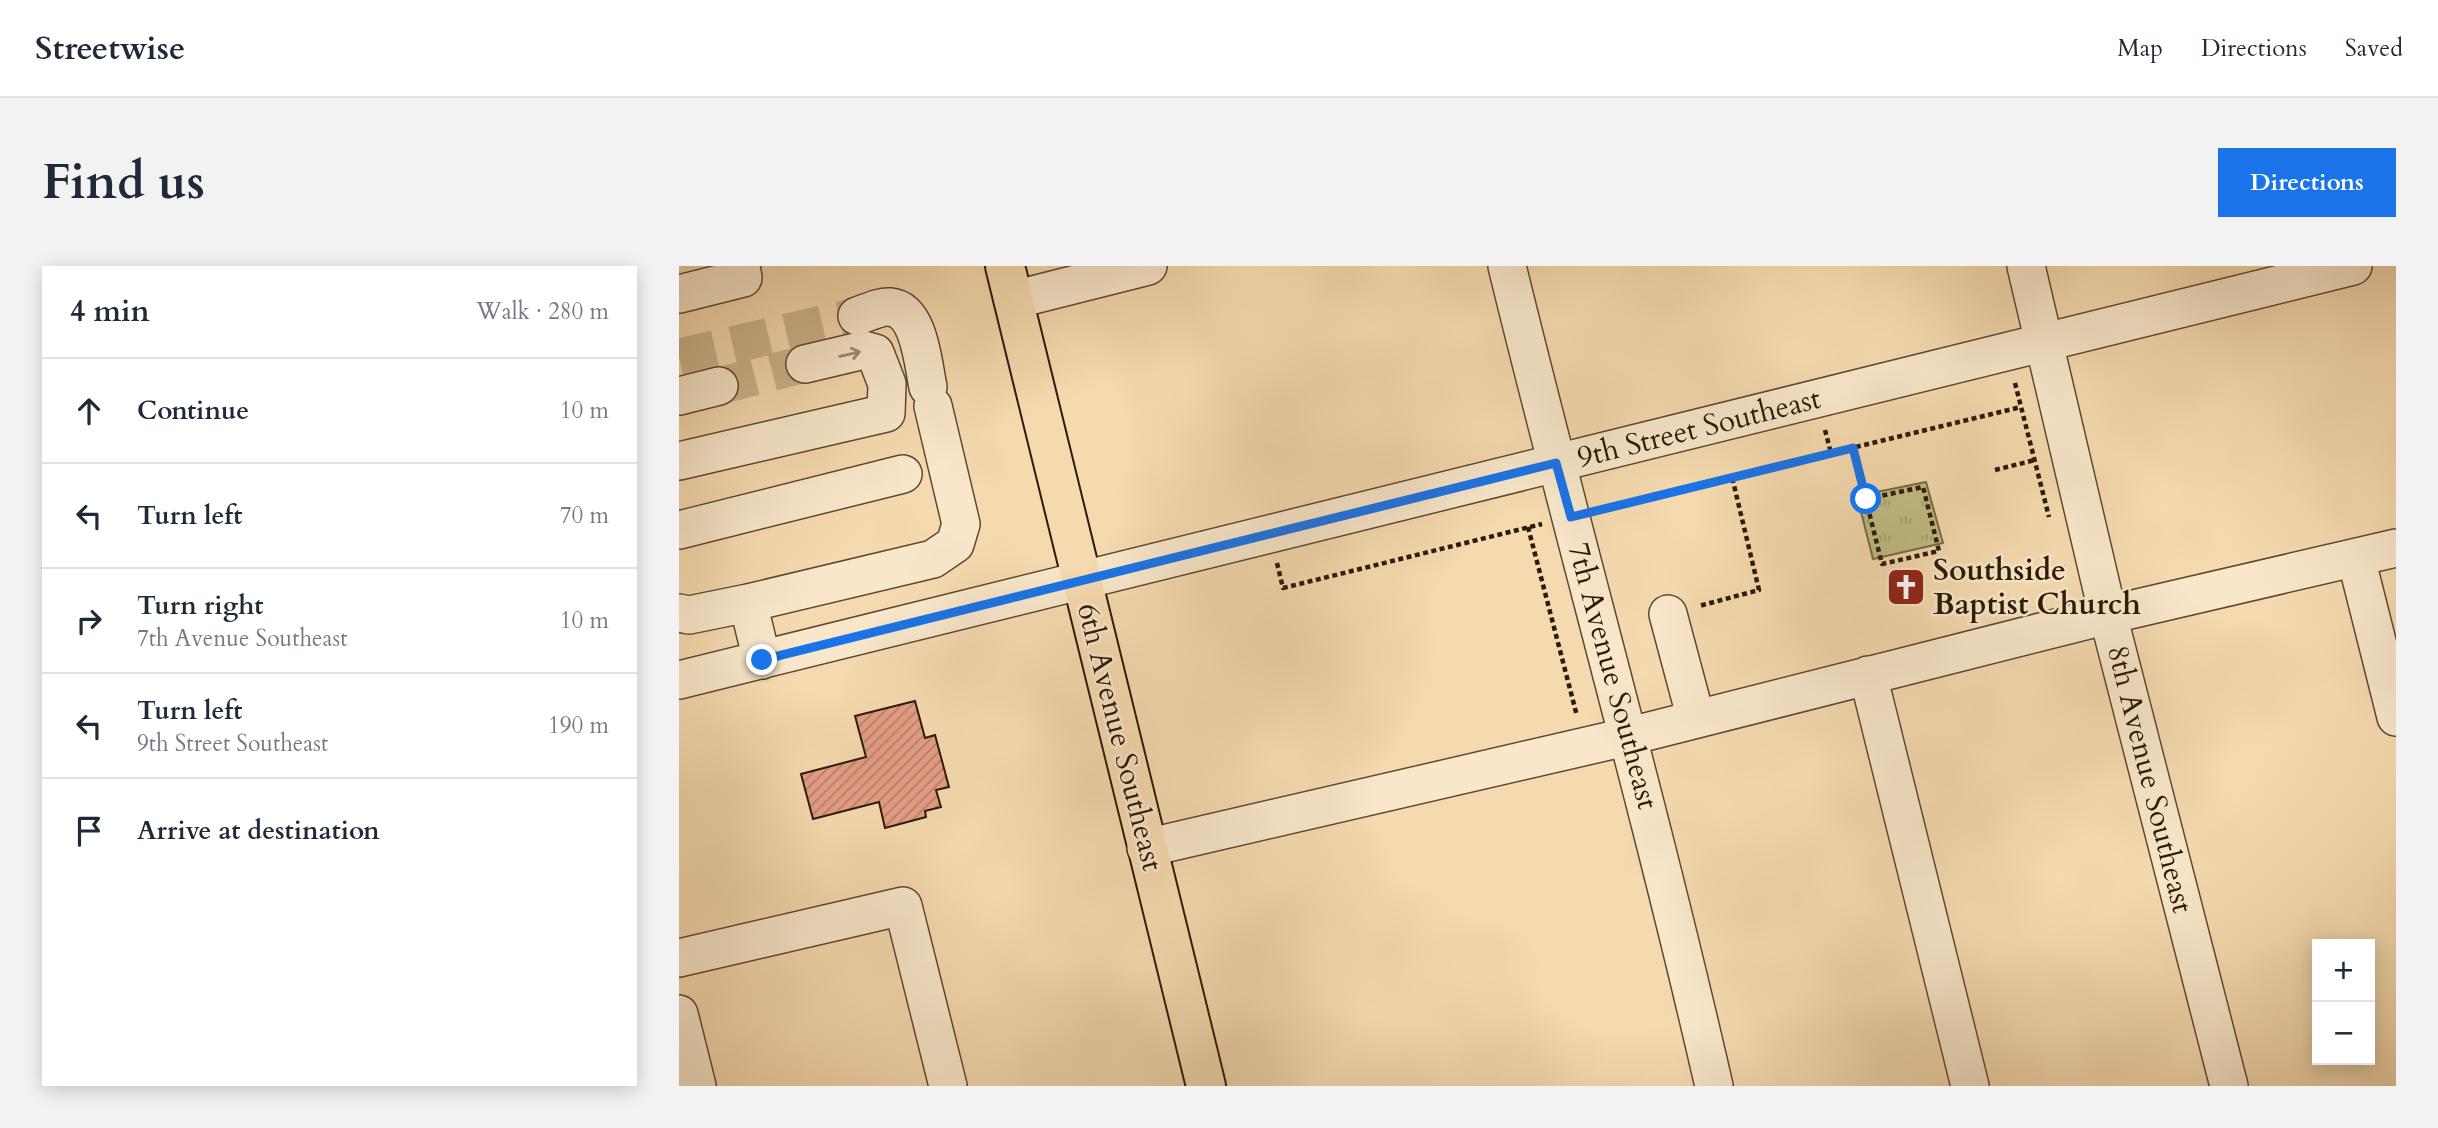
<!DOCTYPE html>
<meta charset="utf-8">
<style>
body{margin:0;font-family:Cardo,serif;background:#f2f2f3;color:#1f2937}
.controls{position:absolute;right:21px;bottom:21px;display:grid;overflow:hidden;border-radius:0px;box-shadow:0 4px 18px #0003}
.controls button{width:63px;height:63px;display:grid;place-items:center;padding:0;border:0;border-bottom:2px solid #e0e1e3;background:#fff;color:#1f2937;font:35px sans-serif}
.stop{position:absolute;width:21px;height:21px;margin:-16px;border:5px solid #1a73e8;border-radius:50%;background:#fff}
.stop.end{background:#1a73e8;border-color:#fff;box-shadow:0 2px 7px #0008}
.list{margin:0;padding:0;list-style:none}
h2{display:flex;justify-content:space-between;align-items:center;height:91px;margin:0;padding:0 28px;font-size:30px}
h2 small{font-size:23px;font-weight:400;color:#747a83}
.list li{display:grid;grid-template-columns:46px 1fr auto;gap:21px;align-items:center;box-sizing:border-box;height:105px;padding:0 28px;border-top:2px solid #e0e1e3}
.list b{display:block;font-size:26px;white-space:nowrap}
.list p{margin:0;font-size:23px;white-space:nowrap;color:#747a83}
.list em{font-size:23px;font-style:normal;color:#747a83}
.icon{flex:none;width:38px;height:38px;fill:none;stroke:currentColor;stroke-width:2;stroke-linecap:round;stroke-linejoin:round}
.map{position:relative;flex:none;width:1717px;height:820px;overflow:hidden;border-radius:0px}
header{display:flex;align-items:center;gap:42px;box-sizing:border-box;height:98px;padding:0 35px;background:#fff;border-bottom:2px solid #e0e1e3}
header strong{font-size:33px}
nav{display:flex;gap:38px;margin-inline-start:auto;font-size:24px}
.intro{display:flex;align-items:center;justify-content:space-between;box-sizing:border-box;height:168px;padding:0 42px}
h1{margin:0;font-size:49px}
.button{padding:18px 32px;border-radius:0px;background:#1a73e8;color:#fff;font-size:24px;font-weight:700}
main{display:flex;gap:42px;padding:0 42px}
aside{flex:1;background:#fff;border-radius:0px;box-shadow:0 4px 18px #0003}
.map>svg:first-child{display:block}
.park{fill:url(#park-tufts);stroke:#776c46;stroke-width:2}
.building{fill:url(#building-hatch);stroke:#2c1a05;stroke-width:2}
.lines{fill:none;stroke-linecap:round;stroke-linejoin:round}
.minor-tunnel{stroke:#cdb48d;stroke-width:37;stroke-dasharray:37 18;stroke-linecap:butt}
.minor-casing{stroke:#5e4a30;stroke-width:40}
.major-casing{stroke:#2c1a05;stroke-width:42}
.path{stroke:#2c1a05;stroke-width:4.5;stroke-dasharray:5 3.5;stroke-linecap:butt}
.minor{stroke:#f8e7cb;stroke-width:37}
.major{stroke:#f5daaf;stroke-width:38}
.oneway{stroke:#9c8b72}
.route{stroke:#1a73e8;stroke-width:9}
.labels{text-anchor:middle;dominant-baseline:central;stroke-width:5;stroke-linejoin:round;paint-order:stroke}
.street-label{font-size:30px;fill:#2c1a05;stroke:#f8e7cb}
.poi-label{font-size:30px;font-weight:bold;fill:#2c1a05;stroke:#f8e7cb;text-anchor:start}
</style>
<header>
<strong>Streetwise</strong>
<nav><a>Map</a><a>Directions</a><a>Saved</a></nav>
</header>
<div class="intro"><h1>Find us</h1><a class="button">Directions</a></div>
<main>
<aside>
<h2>4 min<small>Walk · 280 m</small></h2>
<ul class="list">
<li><svg class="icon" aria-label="ahead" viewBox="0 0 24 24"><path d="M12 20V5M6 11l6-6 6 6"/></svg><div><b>Continue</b></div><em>10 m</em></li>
<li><svg class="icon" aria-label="left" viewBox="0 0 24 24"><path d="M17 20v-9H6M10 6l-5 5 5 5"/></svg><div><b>Turn left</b></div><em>70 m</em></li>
<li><svg class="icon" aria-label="right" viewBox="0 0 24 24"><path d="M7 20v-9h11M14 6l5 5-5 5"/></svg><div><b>Turn right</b><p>7th Avenue Southeast</p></div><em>10 m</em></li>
<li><svg class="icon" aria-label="left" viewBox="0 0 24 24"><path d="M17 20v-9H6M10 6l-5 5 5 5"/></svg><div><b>Turn left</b><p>9th Street Southeast</p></div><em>190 m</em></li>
<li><svg class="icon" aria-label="arrive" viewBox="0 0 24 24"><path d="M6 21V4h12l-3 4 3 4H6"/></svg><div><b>Arrive at destination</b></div></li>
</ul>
</aside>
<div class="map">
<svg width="1717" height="820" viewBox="0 0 1717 820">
<defs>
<pattern id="park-tufts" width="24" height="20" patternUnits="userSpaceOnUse" patternTransform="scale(1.75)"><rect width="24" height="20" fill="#c2be86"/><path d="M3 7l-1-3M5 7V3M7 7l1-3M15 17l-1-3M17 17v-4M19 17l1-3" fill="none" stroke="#a7a372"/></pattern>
<pattern id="building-hatch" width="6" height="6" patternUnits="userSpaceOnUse" patternTransform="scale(1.75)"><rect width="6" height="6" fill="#e59e87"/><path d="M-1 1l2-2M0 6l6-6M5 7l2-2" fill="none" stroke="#ba806c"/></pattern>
</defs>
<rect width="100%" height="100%" fill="#f5daaf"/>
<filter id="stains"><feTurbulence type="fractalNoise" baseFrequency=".00286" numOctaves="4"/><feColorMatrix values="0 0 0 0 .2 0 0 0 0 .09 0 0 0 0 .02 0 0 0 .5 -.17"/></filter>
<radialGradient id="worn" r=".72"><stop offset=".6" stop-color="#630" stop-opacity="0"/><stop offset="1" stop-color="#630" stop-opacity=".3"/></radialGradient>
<path class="park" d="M 1247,216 L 1264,277 L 1194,293 L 1178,230 Z"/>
<path class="building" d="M 236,435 L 246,472 L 256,469 L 270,521 L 257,524 L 262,541 L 246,545 L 247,551 L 206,562 L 200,536 L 134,553 L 122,508 L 187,491 L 176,450 Z"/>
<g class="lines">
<path class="minor-tunnel" d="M 0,91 L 178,50
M 40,120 L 126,98"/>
<g class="minor-casing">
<path id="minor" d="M 828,0 C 895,274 972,545 1035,820
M 1347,0 L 1429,349 L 1550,820
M 0,28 L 64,12 L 62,0
M 334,34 L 469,0
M 178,50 C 188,47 201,40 211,41 C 241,44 244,98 249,121
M 0,130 L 40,120
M 0,195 L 207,147 L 208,118 L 196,87 L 185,84 L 126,98
M 0,264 L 224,208
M 1677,292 L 1717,451
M 69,337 L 254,293 L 276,278 L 282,258 L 254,140
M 0,347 L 10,349 L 69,337 L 83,394
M 989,348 L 1017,453
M 1189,409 L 1291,820
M 0,414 L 1674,0
M 467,582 L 951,470 L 1429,349 L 1717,282
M 0,692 L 224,640 L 269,820
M 0,748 L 18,820"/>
</g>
<g class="major-casing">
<path id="major" d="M 326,0 L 527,820"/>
</g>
<path class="path" d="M 1336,117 L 1370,251
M 1146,164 L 1152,187
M 1174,182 L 1203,298 L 1260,285 L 1244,221 L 1187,233
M 1316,204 L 1356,194
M 1053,211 L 1342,141
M 922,243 L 1053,211 L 1080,324 L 1020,340
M 849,261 L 898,450
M 598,297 L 604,322 L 863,258
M 1365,307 L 1388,301"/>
<use href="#minor" class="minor"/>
<use href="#major" class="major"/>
</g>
<defs><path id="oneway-shaft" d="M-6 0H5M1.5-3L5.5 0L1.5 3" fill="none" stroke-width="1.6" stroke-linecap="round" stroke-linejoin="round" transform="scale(1.75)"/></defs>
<use class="oneway" href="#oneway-shaft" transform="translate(171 88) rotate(-13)"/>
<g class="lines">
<path class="route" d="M 83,394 L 877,197 L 892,251 L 1174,182 L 1187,233"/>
</g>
<defs>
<g id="church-square" transform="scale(2.0125)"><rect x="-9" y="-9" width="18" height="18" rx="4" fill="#8f2418" stroke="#f8e7cb"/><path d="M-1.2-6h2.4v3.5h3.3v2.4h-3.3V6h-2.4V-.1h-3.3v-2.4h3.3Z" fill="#fff"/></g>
</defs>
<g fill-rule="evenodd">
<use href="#church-square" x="1227" y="321"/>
</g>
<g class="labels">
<g class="street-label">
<text transform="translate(1020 162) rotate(-14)">9th Street Southeast</text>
<text transform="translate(934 410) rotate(75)">7th Avenue Southeast</text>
<text transform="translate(441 471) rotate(76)">6th Avenue Southeast</text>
<text transform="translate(1471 513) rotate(76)">8th Avenue Southeast</text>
</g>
<g class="poi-label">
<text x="1254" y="304">Southside<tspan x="1254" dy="34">Baptist Church</tspan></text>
</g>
</g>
<rect width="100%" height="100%" filter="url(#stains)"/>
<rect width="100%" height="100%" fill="url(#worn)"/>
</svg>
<div class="controls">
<button>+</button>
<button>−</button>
</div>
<div class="stop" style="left:1187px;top:233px"></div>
<div class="stop end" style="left:83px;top:394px"></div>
</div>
</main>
